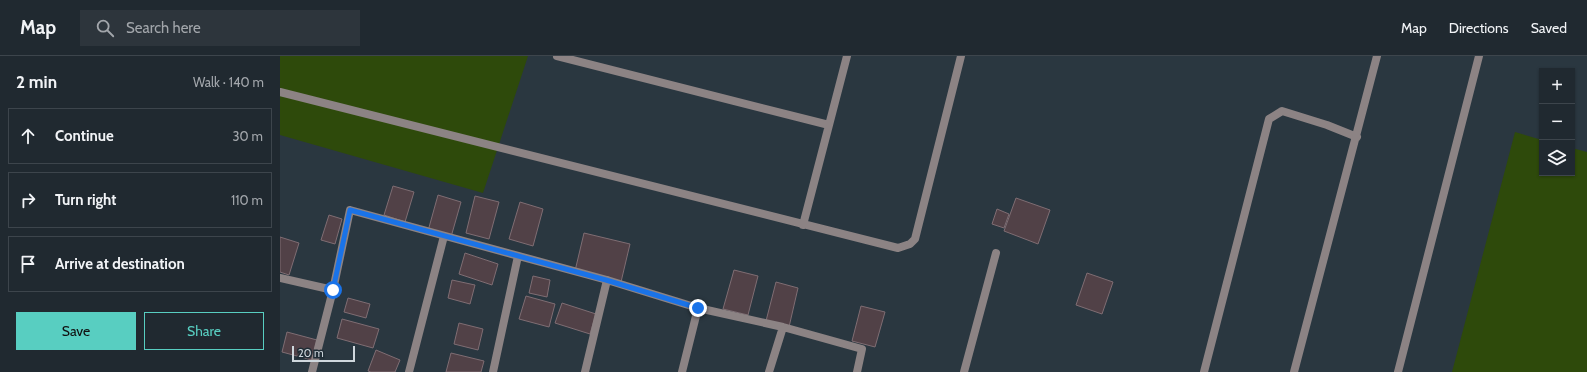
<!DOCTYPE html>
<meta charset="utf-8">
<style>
body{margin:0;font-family:Cabin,sans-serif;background:#2d353c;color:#f1f3f6}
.controls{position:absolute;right:12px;top:12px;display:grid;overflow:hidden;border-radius:0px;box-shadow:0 1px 3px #0004}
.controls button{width:36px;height:36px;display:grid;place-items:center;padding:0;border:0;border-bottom:1px solid #3d454c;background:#202930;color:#f1f3f6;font:20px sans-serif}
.scale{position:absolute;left:12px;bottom:10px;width:63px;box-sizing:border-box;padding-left:4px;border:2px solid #cfd7dd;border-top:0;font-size:11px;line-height:14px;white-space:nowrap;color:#cfd7dd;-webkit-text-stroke:3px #202d36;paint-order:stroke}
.stop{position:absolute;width:12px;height:12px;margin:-9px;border:3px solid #1a73e8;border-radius:50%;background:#fff}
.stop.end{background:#1a73e8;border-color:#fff;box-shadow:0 1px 4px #0008}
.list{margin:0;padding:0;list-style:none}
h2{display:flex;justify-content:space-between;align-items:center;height:52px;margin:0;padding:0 16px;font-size:17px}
h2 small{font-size:13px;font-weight:400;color:#a2a6ab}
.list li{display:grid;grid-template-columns:26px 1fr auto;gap:12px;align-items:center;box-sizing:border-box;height:56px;margin:0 8px 8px;padding:0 8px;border:1px solid #3d454c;border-radius:0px}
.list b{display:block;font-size:15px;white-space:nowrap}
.list em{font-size:13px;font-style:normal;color:#a2a6ab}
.actions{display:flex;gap:8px;padding:12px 16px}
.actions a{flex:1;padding:9px 0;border:1px solid #58cec1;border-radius:0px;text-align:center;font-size:14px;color:#58cec1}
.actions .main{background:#58cec1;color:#111}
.icon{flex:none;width:22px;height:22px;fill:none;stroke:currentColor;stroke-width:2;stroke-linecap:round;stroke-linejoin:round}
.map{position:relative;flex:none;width:1307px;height:316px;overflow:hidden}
header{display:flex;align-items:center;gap:24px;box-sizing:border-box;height:56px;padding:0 20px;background:#202930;border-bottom:1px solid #3d454c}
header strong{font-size:19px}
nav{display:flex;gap:22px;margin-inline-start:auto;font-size:14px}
.search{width:280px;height:36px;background:#2d353c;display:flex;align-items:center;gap:10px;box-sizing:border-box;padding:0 14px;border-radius:0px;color:#a2a6ab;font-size:15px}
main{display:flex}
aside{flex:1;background:#202930}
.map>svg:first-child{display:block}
.green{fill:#2e4a0b}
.building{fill:#514147;stroke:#7f6d73}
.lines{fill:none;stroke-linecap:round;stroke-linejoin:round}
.street{stroke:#8c8384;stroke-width:8}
.route{stroke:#1a73e8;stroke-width:5}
</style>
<header>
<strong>Map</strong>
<div class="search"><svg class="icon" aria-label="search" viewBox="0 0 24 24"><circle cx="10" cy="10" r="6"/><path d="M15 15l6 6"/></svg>Search here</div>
<nav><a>Map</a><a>Directions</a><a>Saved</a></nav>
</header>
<main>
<aside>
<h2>2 min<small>Walk · 140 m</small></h2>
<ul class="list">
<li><svg class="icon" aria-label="ahead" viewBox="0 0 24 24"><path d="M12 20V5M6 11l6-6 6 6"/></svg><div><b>Continue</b></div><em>30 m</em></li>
<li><svg class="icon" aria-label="right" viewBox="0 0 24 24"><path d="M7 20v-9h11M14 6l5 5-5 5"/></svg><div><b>Turn right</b></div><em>110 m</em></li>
<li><svg class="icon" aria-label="arrive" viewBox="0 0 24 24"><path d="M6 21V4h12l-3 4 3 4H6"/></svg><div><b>Arrive at destination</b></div></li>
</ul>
<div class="actions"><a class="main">Save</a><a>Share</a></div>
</aside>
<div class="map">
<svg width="1307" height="316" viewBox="0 0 1307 316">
<rect width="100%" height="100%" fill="#2a3740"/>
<path class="green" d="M 0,0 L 248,0 L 203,137 L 0,79 Z
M 1235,76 L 1262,84 L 1262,117 L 1292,117 L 1292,92 L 1307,96 L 1307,316 L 1172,316 Z"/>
<path class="building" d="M 113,130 L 134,136 L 125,166 L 104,159 Z
M 158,139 L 181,146 L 171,181 L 148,175 Z
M 195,140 L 219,146 L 209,183 L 186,177 Z
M 736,142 L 770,154 L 758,188 L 724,175 Z
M 240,146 L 263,153 L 253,190 L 229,183 Z
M 717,153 L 729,158 L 724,172 L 712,168 Z
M 49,159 L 62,163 L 55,188 L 41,184 Z
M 304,177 L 350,188 L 341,226 L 295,215 Z
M 0,181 L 19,187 L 9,219 L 0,216 Z
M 185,197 L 218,208 L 212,229 L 179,218 Z
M 454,214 L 478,220 L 468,259 L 443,253 Z
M 807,217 L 833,226 L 822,258 L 796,249 Z
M 253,220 L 270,224 L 267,241 L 249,237 Z
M 172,224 L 195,229 L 190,248 L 168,242 Z
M 496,226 L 518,232 L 509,271 L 486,265 Z
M 246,240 L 275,248 L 269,271 L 239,263 Z
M 68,242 L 90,248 L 86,262 L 64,256 Z
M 282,247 L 316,258 L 310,278 L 275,267 Z
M 581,250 L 605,256 L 595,291 L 572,285 Z
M 62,263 L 99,273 L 93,292 L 57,282 Z
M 179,267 L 203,273 L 198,294 L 174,288 Z
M 7,276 L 37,284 L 32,304 L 2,296 Z
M 96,294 L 120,304 L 115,316 L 91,316 L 88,315 Z
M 171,297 L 204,305 L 201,316 L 166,316 Z"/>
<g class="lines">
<path class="street" d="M 277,0 L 549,69
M 0,36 L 618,192 L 630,188 L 635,183 L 681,0
M 523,169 L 567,0
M 0,222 L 53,234
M 32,316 L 53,234 L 70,154 L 327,224 L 418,252 L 503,271 L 582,293 L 577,316
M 129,316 L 164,180
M 213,316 L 238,200
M 305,316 L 327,224
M 402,316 L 418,252
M 489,316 L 503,271
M 684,316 L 716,197
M 924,316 L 989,63 L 1002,55 L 1047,69 L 1077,81
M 1014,316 L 1097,0
M 1118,316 L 1199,0"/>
</g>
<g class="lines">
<path class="route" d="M 53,234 L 70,154 L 326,224 L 418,252"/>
</g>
</svg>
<div class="controls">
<button>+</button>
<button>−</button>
<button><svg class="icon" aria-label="layers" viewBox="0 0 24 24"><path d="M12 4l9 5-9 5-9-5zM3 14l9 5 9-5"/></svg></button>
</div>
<div class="scale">20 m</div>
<div class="stop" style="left:53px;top:234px"></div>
<div class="stop end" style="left:418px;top:252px"></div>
</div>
</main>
